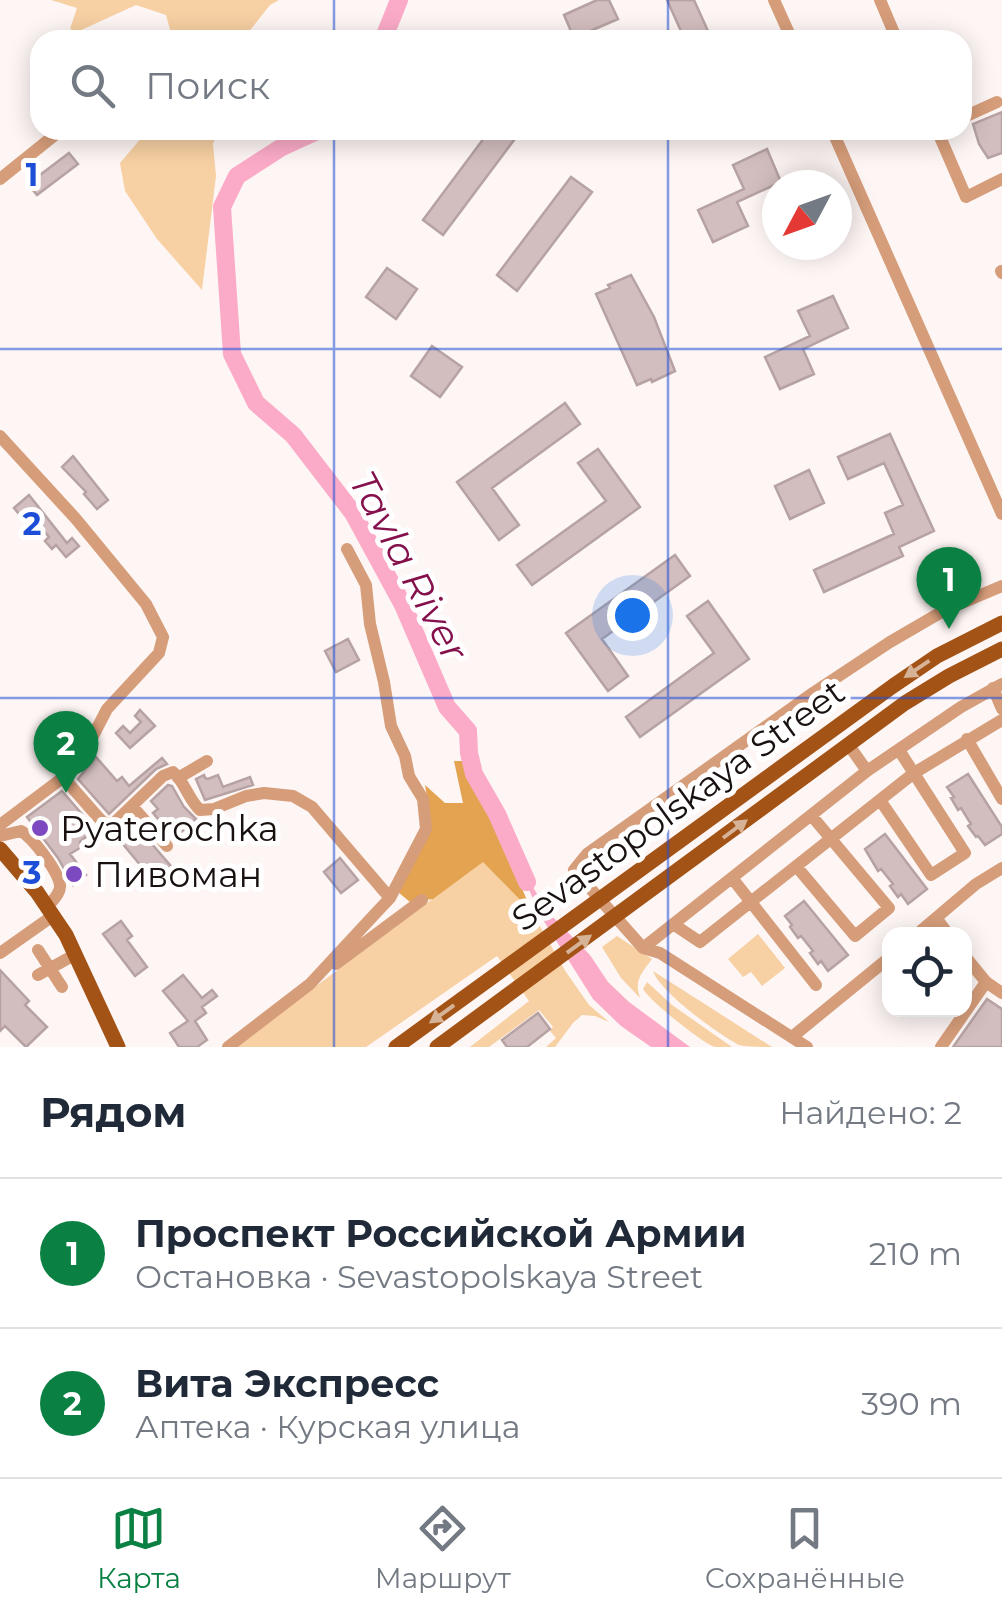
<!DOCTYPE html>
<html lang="ru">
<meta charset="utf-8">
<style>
body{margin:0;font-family:Montserrat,sans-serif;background:#f6f6f7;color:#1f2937}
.controls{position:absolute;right:30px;bottom:30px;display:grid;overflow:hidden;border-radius:20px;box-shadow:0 5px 25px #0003}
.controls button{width:90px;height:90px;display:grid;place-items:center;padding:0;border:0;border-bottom:2px solid #e0e1e3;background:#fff;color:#1f2937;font:50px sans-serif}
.compass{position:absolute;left:762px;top:170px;width:90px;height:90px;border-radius:50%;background:#fff;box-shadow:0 5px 25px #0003;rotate:229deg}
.you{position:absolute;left:632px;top:615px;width:35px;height:35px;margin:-25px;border:8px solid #fff;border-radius:50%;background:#1a73e8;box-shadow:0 0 0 15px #1a73e833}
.badge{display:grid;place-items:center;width:65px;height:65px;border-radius:50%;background:#0b8043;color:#fff;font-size:32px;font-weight:700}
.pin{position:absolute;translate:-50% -82px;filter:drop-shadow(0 2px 5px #0008)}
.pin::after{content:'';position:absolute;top:52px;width:35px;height:30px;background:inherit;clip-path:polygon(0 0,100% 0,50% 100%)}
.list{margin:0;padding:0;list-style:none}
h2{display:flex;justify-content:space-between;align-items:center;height:130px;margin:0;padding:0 40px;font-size:42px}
h2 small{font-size:32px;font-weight:400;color:#747a83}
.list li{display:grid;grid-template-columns:65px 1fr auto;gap:30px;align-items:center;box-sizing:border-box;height:150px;padding:0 40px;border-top:2px solid #e0e1e3}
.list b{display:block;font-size:38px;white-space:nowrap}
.list p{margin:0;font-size:32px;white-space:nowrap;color:#747a83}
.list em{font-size:32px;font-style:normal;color:#747a83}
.icon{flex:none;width:55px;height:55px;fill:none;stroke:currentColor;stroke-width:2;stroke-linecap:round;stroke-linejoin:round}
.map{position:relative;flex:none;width:1002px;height:1047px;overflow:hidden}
.search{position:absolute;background:#fff;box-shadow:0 5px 25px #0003;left:30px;right:30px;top:30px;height:110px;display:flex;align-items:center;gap:25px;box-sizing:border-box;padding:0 35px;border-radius:30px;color:#747a83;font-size:38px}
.sheet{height:430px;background:#fff}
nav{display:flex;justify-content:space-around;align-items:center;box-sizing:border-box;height:140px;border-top:2px solid #e0e1e3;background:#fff;font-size:28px;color:#747a83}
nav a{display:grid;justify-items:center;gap:5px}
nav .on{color:#0b8043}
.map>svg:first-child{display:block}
.green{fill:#f7d0a3}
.forest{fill:#e4a350}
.water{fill:#fbabc8}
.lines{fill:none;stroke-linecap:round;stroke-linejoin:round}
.river{stroke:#fbabc8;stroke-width:18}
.building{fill:#d3bebf;stroke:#b6a2a3;stroke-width:2.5}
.minor{stroke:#d69d7a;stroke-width:12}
.major{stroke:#a35316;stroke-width:15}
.oneway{fill:#d6b296}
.grid{fill:none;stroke:#1d4ed8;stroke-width:2.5;stroke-opacity:0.55}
.poi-dot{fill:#7d49c0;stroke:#fff;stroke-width:4}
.labels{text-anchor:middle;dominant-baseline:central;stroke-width:10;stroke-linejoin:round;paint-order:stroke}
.street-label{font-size:35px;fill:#181110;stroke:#fff}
.poi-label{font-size:35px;fill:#181110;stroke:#fff;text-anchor:start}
.water-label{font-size:38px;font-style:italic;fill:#84104c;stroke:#fff}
.grid-label{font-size:32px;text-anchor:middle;font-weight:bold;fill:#1d4ed8;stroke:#fff;stroke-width:10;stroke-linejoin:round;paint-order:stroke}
</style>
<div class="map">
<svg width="1002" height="1047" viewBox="0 0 1002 1047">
<rect width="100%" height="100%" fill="#fef6f4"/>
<path class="green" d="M 51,0 L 279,0 L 270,5 L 248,33 L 252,40 L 173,40 L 166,15 L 136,5 L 77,32 L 70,29 L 77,8 Z
M 148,130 L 218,130 L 213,144 L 216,176 L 202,290 L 157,239 L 125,191 L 120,163 Z
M 483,861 L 532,912 L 566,972 L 589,1005 L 609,1022 L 595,1016 L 582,1015 L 573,1023 L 555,1047 L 546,1047 L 556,1038 L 550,1031 L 553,1027 L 539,1010 L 489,1047 L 470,1047 L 529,1001 L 497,956 L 366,1047 L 235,1047 Z
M 758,934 L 785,968 L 762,986 L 751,972 L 743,977 L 728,959 Z
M 617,936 L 652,959 C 641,974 634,980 640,998 L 621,978 L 602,947 Z
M 653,971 L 772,1047 C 761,1047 748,1047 739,1045 C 718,1034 660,992 653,971 Z
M 647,982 L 672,1005 L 732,1047 C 727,1047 721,1047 715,1047 C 702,1043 650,1001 643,989 Z"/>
<path class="forest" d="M 454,761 L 463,761 L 495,825 L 532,912 L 483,862 L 433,899 L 410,902 L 398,892 L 431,822 L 425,785 L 445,803 L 463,803 Z"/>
<path class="water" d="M 518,864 L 550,914 L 590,955 L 608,982 L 629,1002 L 690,1047 L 651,1047 L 621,1026 L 593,999 L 540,915 Z"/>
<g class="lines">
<path class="river" d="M 383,40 L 399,0
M 319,130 L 282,147 L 237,176 L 222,207 L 232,354 L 256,403 L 293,435 L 353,513 L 403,605 L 447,707 L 468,731 L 469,753 L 474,774 L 497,814 L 527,882"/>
</g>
<path class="building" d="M 597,0 L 609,0 L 618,19 L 574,38 L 564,15 Z
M 667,0 L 694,0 L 712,40 L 685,40 Z
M 1002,112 L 1002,153 L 988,158 L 979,144 L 973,124 Z
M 490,130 L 509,130 L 517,136 L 443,235 L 423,220 Z
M 767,149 L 781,182 L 737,202 L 748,226 L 713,242 L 698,210 L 744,189 L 733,165 Z
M 69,153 L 78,164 L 37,195 L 28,184 Z
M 571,177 L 592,192 L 517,291 L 497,275 Z
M 387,268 L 417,289 L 396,319 L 366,297 Z
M 631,275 L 654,317 L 675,371 L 652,382 L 651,379 L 637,385 L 596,294 L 610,288 L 608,285 Z
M 833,296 L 848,328 L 803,349 L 814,374 L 780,389 L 765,357 L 810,336 L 798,311 Z
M 432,346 L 462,367 L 440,397 L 411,376 Z
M 565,403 L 580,424 L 492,488 L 519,525 L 499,540 L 457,482 Z
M 890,434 L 934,531 L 899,547 L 903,556 L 824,592 L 814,570 L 894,534 L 885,513 L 903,505 L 884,463 L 848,479 L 838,457 Z
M 598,449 L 640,507 L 532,585 L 517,565 L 606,501 L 578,463 Z
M 73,456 L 108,500 L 97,509 L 84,494 L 86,492 L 62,467 Z
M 809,470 L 824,503 L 790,519 L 775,486 Z
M 29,495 L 67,543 L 72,538 L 79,546 L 66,557 L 56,545 L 52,549 L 45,541 L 49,537 L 30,515 L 24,520 L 14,508 Z
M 675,555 L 690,576 L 602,639 L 628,676 L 608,691 L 566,633 Z
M 708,601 L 749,659 L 640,737 L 626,717 L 714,653 L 687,616 Z
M 348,639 L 359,660 L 336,672 L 325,651 Z
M 140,710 L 155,726 L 130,748 L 116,733 L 123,726 L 130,733 L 141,722 L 135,716 Z
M 96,757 L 117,781 L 122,777 L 129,786 L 162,758 L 167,764 L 156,769 L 109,814 L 78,779 Z
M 968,774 L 1002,827 L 1002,834 L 985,845 L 978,836 L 976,837 L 968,826 L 971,824 L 961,808 L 958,810 L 951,798 L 954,797 L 947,787 Z
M 204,775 L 205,778 L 208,779 L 218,775 L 223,787 L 250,777 L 253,785 L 205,800 L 196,779 Z
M 168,785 L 172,786 L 184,807 L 196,819 L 179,834 L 174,828 L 169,832 L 153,813 L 158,809 L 151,801 Z
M 62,791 L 95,829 L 80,842 L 83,846 L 70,854 L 86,875 L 73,885 L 58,858 L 27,817 Z
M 131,820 L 171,866 L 162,873 L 155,864 L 146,872 L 122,843 L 129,837 L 123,829 Z
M 885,834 L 927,889 L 908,904 L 901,894 L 898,897 L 890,886 L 893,884 L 881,869 L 878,871 L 865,849 Z
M 340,858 L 358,880 L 341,893 L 324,872 Z
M 804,901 L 848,955 L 828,971 L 821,961 L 818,964 L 810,953 L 813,951 L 801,936 L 798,938 L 790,927 L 792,925 L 785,916 Z
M 121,921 L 132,936 L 127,940 L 147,967 L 135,976 L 103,934 Z
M 0,970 L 29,1001 L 25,1005 L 47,1027 L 26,1047 L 5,1026 L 0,1031 Z
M 183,975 L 202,998 L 212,990 L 217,996 L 202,1007 L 206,1013 L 195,1021 L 207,1040 L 197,1047 L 179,1047 L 170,1033 L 188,1021 L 163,991 Z
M 987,999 L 1002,1009 L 1002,1047 L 953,1047 Z
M 538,1013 L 550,1029 L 527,1047 L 507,1047 L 502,1040 Z"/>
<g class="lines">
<path class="minor" d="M 774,0 L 792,40
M 880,0 L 897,40
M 962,118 L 997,102
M 832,130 L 1002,514
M 937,130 L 966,197 L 1002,179
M 0,179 L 61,130
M 1001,271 L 1002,273
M 0,436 L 76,519 L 146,604 L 163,637 L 159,653 L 107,709 L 77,767 L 0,825
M 993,688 L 1002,709
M 967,739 L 1002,799
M 848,744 L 867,771
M 62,776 L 98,817 L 106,825 L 115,822 L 163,776 L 173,772 C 185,782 188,799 200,810 L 214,809 L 246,796 L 264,793 L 293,796 L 312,807 L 390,898
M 178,778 L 207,761
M 880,800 L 931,875 L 965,853 L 899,750
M 132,806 L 167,846
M 0,836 L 21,831 C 33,838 58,871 60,885 C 61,893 53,900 48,906
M 796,866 L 855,936 L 889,908 L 811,815
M 732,878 L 816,985
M 937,919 L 948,934
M 673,924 L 700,942 L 914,773 L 1002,720
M 917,934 L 976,884 L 1002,868
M 643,948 L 867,771 L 961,707 L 1002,684
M 38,950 L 62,987
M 0,953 L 54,915
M 336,964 L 422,900
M 38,975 L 76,954
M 986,982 L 1002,993
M 792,1037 L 890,957
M 228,1047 L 310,984 L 374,915 L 390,898 L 426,829 L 423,799 L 409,776 L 405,756 L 391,726 L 384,682 L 370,624 L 366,585 L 347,549
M 807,1047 L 660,953 L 643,948 L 574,870 L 587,854 L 813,693 L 890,642 L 945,610 L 1002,586
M 941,1047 L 986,982 L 964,955"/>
<path class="major" d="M 0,849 L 37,892 L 66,935 L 118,1047
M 396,1047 L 893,686 L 937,656 L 1002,623
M 437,1047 L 905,703 L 949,676 L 1002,649"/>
</g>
<defs><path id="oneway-solid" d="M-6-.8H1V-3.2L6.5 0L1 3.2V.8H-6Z" transform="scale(2.5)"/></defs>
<g class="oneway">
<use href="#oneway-solid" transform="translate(917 669) rotate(146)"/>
<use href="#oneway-solid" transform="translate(735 829) rotate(-37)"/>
<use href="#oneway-solid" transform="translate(579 944) rotate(-36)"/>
<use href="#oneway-solid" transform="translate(442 1014) rotate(144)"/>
</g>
<path class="grid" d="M 334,0 L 334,40M 668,0 L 668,40M 334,130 L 334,1047M 668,130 L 668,1047M 0,349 L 1002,349M 0,698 L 1002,698"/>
<g class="poi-dot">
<circle cx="40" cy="828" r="10"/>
<circle cx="74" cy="874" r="10"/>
</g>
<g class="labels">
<g class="street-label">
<text transform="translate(678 805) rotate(-36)">Sevastopolskaya Street</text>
</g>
<g class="poi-label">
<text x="60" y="828">Pyaterochka</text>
<text x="94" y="874">Пивоман</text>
</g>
<g class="water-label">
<text transform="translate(409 566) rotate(62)">Tavla River</text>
</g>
</g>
<g class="grid-label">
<text x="32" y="186">1</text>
<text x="32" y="535">2</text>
<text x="32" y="884">3</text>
</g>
</svg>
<div class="controls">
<button><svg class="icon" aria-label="locate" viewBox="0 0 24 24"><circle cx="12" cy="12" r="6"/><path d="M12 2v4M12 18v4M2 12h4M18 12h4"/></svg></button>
</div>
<svg class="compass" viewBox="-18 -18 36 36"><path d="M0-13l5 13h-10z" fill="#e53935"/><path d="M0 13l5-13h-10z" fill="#747a83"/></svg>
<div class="you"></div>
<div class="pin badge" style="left:949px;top:629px">1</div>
<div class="pin badge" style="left:66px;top:793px">2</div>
<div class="search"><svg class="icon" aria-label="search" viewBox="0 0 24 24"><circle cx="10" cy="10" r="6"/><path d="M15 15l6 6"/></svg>Поиск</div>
</div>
<section class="sheet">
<h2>Рядом<small>Найдено: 2</small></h2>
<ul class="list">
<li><span class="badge">1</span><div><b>Проспект Российской Армии</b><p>Остановка · Sevastopolskaya Street</p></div><em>210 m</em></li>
<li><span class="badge">2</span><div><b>Вита Экспресс</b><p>Аптека · Курская улица</p></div><em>390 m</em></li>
</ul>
</section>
<nav>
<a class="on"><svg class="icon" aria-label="map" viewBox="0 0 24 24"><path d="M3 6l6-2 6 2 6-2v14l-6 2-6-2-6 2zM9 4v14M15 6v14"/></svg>Карта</a>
<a><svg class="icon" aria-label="directions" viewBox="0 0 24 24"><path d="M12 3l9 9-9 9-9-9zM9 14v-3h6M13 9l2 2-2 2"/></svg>Маршрут</a>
<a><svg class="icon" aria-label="saved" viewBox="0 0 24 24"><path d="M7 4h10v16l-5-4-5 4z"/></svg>Сохранённые</a>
</nav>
